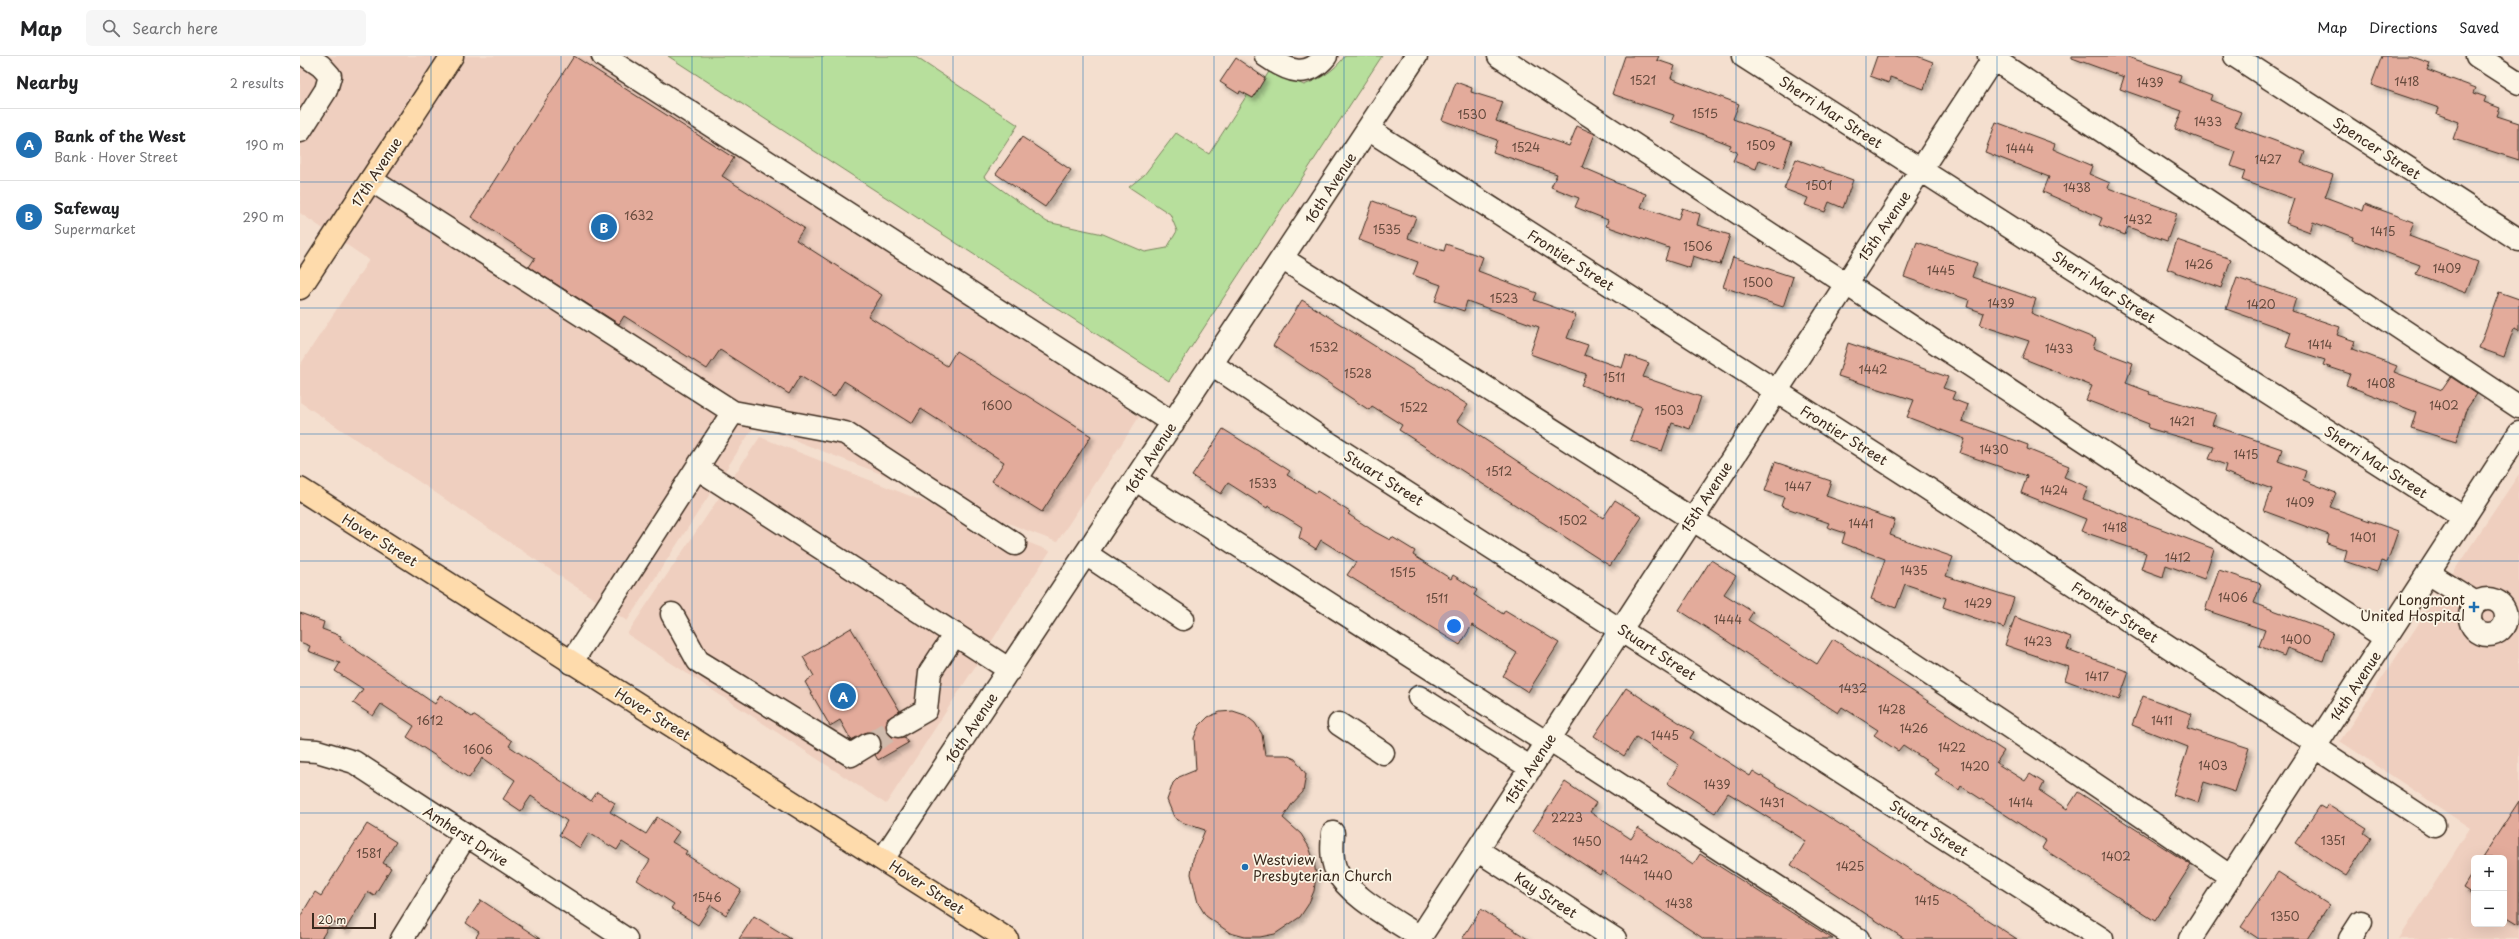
<!DOCTYPE html>
<meta charset="utf-8">
<style>
body{margin:0;font-family:"Playpen Sans",sans-serif;background:#f6f6f6;color:#202124}
.controls{position:absolute;right:12px;bottom:12px;display:grid;overflow:hidden;border-radius:6px;box-shadow:0 4px 16px #0002}
.controls button{width:36px;height:36px;display:grid;place-items:center;padding:0;border:0;border-bottom:1px solid #e0e0e0;background:#fff;color:#202124;font:20px sans-serif}
.scale{position:absolute;left:12px;bottom:10px;width:64px;box-sizing:border-box;padding-left:4px;border:2px solid #3b2a1e;border-top:0;font-size:11px;line-height:14px;white-space:nowrap;color:#3b2a1e;-webkit-text-stroke:3px #fcf5e5;paint-order:stroke}
.you{position:absolute;left:1154px;top:570px;width:14px;height:14px;margin:-10px;border:3px solid #fff;border-radius:50%;background:#1a73e8;box-shadow:0 0 0 6px #1a73e833}
.badge{display:grid;place-items:center;width:26px;height:26px;border-radius:50%;background:#1f6fb2;color:#fff;font-size:13px;font-weight:700}
.pin{position:absolute;translate:-50% -50%;border:2px solid #fff;box-shadow:0 1px 4px #0006}
.list{margin:0;padding:0;list-style:none}
h2{display:flex;justify-content:space-between;align-items:center;height:52px;margin:0;padding:0 16px;font-size:17px}
h2 small{font-size:13px;font-weight:400;color:#757577}
.list li{display:grid;grid-template-columns:26px 1fr auto;gap:12px;align-items:center;box-sizing:border-box;height:72px;padding:0 16px;border-top:1px solid #e0e0e0}
.list b{display:block;font-size:15px;white-space:nowrap}
.list p{margin:0;font-size:13px;white-space:nowrap;color:#757577}
.list em{font-size:13px;font-style:normal;color:#757577}
.icon{flex:none;width:22px;height:22px;fill:none;stroke:currentColor;stroke-width:2;stroke-linecap:round;stroke-linejoin:round}
.map{position:relative;flex:none;width:2219px;height:883px;overflow:hidden}
header{display:flex;align-items:center;gap:24px;box-sizing:border-box;height:56px;padding:0 20px;background:#fff;border-bottom:1px solid #e0e0e0}
header strong{font-size:19px}
nav{display:flex;gap:22px;margin-inline-start:auto;font-size:14px}
.search{width:280px;height:36px;background:#f6f6f6;display:flex;align-items:center;gap:10px;box-sizing:border-box;padding:0 14px;border-radius:6px;color:#757577;font-size:15px}
main{display:flex}
aside{flex:1;background:#fff}
.map>svg:first-child{display:block}
.built{fill:#efcfbf;fill-rule:evenodd}
.green{fill:#b7df9c;stroke:#79845d}
.building{fill:#e3ab9b;stroke:#3b2a1e;filter:url(#shadow)}
.lines{fill:none;stroke-linecap:round;stroke-linejoin:round}
.minor-tunnel{stroke:#cfbbac;stroke-width:22;stroke-dasharray:22 11;stroke-linecap:butt}
.minor-casing{stroke:#3b2a1e;stroke-width:25}
.major-casing{stroke:#3b2a1e;stroke-width:25}
.minor{stroke:#fcf5e5;stroke-width:22}
.major{stroke:#fedbac;stroke-width:22}
.grid{fill:none;stroke:#1f6fb2;stroke-width:1;stroke-opacity:0.55}
.poi-dot{fill:#1f6fb2;stroke:#fcf5e5;stroke-width:1.5}
.labels{text-anchor:middle;dominant-baseline:central;stroke-width:3.5;stroke-linejoin:round;paint-order:stroke}
.number-label{font-size:12px;fill:#654a3d}
.street-label{font-size:14px;fill:#3b2a1e;stroke:#fcf5e5}
.poi-label{font-size:14px;fill:#3b2a1e;stroke:#fcf5e5;text-anchor:end}
</style>
<header>
<strong>Map</strong>
<div class="search"><svg class="icon" aria-label="search" viewBox="0 0 24 24"><circle cx="10" cy="10" r="6"/><path d="M15 15l6 6"/></svg>Search here</div>
<nav><a>Map</a><a>Directions</a><a>Saved</a></nav>
</header>
<main>
<aside>
<h2>Nearby<small>2 results</small></h2>
<ul class="list">
<li><span class="badge">A</span><div><b>Bank of the West</b><p>Bank · Hover Street</p></div><em>190 m</em></li>
<li><span class="badge">B</span><div><b>Safeway</b><p>Supermarket</p></div><em>290 m</em></li>
</ul>
</aside>
<div class="map">
<svg width="2219" height="883" viewBox="0 0 2219 883">
<defs>
<filter id="shadow"><feDropShadow dx="3.5" dy="3.5" stdDeviation="2" flood-color="#0004"/></filter>
</defs>
<rect width="100%" height="100%" fill="#f4dfcf"/>
<filter id="ink" filterUnits="userSpaceOnUse"><feTurbulence type="fractalNoise" baseFrequency=".025" numOctaves="2"/><feDisplacementMap in="SourceGraphic" scale="8" xChannelSelector="R" yChannelSelector="G"/><feConvolveMatrix kernelMatrix="1 2 1 2 8 2 1 2 1" color-interpolation-filters="sRGB"/></filter>
<g filter="url(#ink)">
<path class="built" d="M 0,0 L 305,0 L 839,361 L 757,486 L 455,369 L 327,565 L 0,346 L 0,309 L 69,204 L 0,157 Z
M 460,381 L 750,495 L 586,748 L 327,578 Z
M 2219,418 L 2219,883 L 2099,883 L 2170,772 L 2040,685 ZM 2174,802 L 2204,802 L 2204,868 L 2174,868 Z"/>
<path class="green" d="M 368,0 L 614,0 L 718,69 L 684,121 L 747,166 L 803,178 L 845,196 L 867,192 L 877,175 L 870,158 L 829,131 L 844,119 L 876,77 L 909,98 L 947,39 L 953,42 L 970,14 L 1004,29 C 1022,22 1034,15 1045,0 L 1082,0 L 869,325 Z"/>
<path class="building" d="M 274,0 L 434,102 L 422,120 L 504,172 L 496,184 L 582,239 L 568,260 L 647,310 L 656,295 L 791,380 L 742,456 L 692,425 L 704,406 L 621,353 L 612,368 L 544,325 L 534,341 L 500,320 L 489,338 L 420,294 L 407,313 L 324,260 L 319,268 L 229,211 L 235,202 L 171,161 Z
M 1325,0 L 1359,0 L 1357,4 L 1375,10 L 1371,22 L 1439,48 L 1433,63 L 1492,85 L 1483,112 L 1459,104 L 1456,113 L 1433,105 L 1437,96 L 1429,93 L 1431,89 L 1371,66 L 1374,59 L 1312,38 Z
M 1577,0 L 1617,0 L 1633,6 L 1624,33 L 1590,21 L 1589,27 L 1570,20 Z
M 1772,0 L 1825,0 L 1881,19 L 1879,26 L 1912,39 L 1910,44 L 1941,56 L 1935,70 L 2005,96 L 2001,107 L 2033,119 L 2025,141 L 2063,155 L 2065,148 L 2114,166 L 2109,180 L 2178,206 L 2166,237 L 2116,218 L 2120,209 L 2052,184 L 2053,181 L 2013,166 L 2010,176 L 1986,167 L 1994,143 L 1942,124 L 1945,115 L 1931,110 L 1936,96 L 1875,73 L 1882,55 L 1820,33 L 1824,21 L 1772,2 Z
M 2082,0 L 2110,0 L 2130,7 L 2127,14 L 2176,32 L 2174,37 L 2186,41 L 2184,46 L 2200,52 L 2197,60 L 2219,67 L 2219,104 L 2153,83 L 2159,66 L 2137,58 L 2139,52 L 2071,29 Z
M 936,2 L 965,22 L 953,42 L 940,35 L 939,38 L 920,26 Z
M 1156,26 L 1172,32 L 1171,36 L 1203,46 L 1196,65 L 1269,90 L 1277,70 L 1295,78 L 1282,111 L 1315,125 L 1314,126 L 1346,138 L 1341,151 L 1378,164 L 1382,152 L 1400,158 L 1397,169 L 1430,179 L 1420,209 L 1393,200 L 1390,212 L 1365,204 L 1369,192 L 1306,170 L 1308,164 L 1275,151 L 1279,142 L 1251,131 L 1257,118 L 1193,96 L 1197,84 L 1142,64 Z
M 1696,66 L 1755,88 L 1753,93 L 1792,110 L 1789,118 L 1810,127 L 1808,132 L 1877,157 L 1867,185 L 1828,171 L 1825,179 L 1799,169 L 1802,162 L 1743,136 L 1749,121 L 1685,96 Z
M 722,81 L 771,114 L 745,151 L 696,118 Z
M 1496,103 L 1553,124 L 1543,152 L 1529,146 L 1525,156 L 1505,149 L 1508,142 L 1484,133 Z
M 1073,145 L 1116,161 L 1108,182 L 1144,195 L 1146,188 L 1183,201 L 1178,215 L 1237,237 L 1234,244 L 1276,259 L 1267,282 L 1288,289 L 1284,299 L 1322,312 L 1326,299 L 1349,307 L 1343,321 L 1401,341 L 1390,373 L 1372,367 L 1362,395 L 1330,384 L 1342,351 L 1281,329 L 1286,318 L 1230,298 L 1239,271 L 1167,245 L 1164,255 L 1135,245 L 1141,229 L 1113,219 L 1118,206 L 1059,184 Z
M 1877,184 L 1931,203 L 1921,232 L 1867,213 Z
M 1617,186 L 1677,207 L 1672,221 L 1736,243 L 1731,257 L 1796,283 L 1793,292 L 1833,307 L 1826,327 L 1850,336 L 1849,338 L 1916,358 L 1912,369 L 1982,393 L 1978,405 L 2006,415 L 2003,424 L 2036,437 L 2030,451 L 2098,475 L 2087,507 L 2081,505 L 2077,516 L 2044,505 L 2047,494 L 2027,487 L 2029,479 L 1964,455 L 1972,433 L 1924,416 L 1926,409 L 1909,403 L 1914,391 L 1848,372 L 1849,368 L 1786,344 L 1792,330 L 1722,302 L 1729,285 L 1680,269 L 1684,257 L 1667,251 L 1669,244 L 1604,221 Z
M 1433,201 L 1493,221 L 1483,251 L 1423,231 Z
M 1937,222 L 1996,242 L 1992,255 L 2040,271 L 2037,279 L 2055,285 L 2052,293 L 2097,310 L 2094,316 L 2142,334 L 2151,321 L 2177,338 L 2166,354 L 2156,386 L 2111,372 L 2116,356 L 2046,329 L 2050,318 L 2023,309 L 2025,304 L 1986,291 L 1991,276 L 1926,253 Z
M 2199,236 L 2219,243 L 2219,274 L 2214,272 L 2204,301 L 2179,292 Z
M 1002,244 L 1168,349 L 1157,365 L 1303,462 L 1315,444 L 1342,461 L 1310,510 L 1099,374 L 1102,369 L 1072,350 L 1069,354 L 973,290 Z
M 1548,287 L 1648,321 L 1643,332 L 1655,336 L 1652,343 L 1668,349 L 1662,365 L 1728,389 L 1727,393 L 1769,410 L 1764,421 L 1788,431 L 1783,443 L 1914,493 L 1904,523 L 1866,509 L 1863,521 L 1841,513 L 1846,497 L 1781,475 L 1786,463 L 1721,437 L 1727,420 L 1660,397 L 1665,383 L 1607,361 L 1614,344 L 1538,320 Z
M 923,373 L 990,415 L 987,419 L 1016,437 L 1017,435 L 1050,456 L 1048,458 L 1075,476 L 1090,484 L 1092,481 L 1115,495 L 1113,499 L 1151,523 L 1153,519 L 1177,534 L 1174,539 L 1203,558 L 1205,554 L 1259,587 L 1228,636 L 1203,620 L 1217,597 L 1172,569 L 1160,589 L 1047,519 L 1056,506 L 1021,484 L 1016,493 L 999,482 L 1002,471 L 968,450 L 967,452 L 928,427 L 921,438 L 892,420 Z
M 1475,406 L 1531,425 L 1526,440 L 1595,464 L 1590,479 L 1653,501 L 1646,520 L 1714,542 L 1704,572 L 1643,551 L 1646,542 L 1605,528 L 1596,552 L 1571,543 L 1585,503 L 1542,487 L 1545,477 L 1527,471 L 1529,467 L 1481,450 L 1484,441 L 1465,435 Z
M 1411,504 L 1436,520 L 1424,538 L 1453,556 L 1448,564 L 1517,608 L 1533,583 L 1704,695 L 1696,707 L 1725,725 L 1730,718 L 1744,727 L 1740,735 L 1767,753 L 1778,736 L 1891,809 L 1855,865 L 1742,792 L 1746,785 L 1661,730 L 1659,734 L 1635,718 L 1639,713 L 1603,689 L 1598,695 L 1574,679 L 1578,674 L 1542,651 L 1538,657 L 1379,554 Z
M 1919,514 L 1961,528 L 1954,547 L 2033,576 L 2023,605 L 1987,592 L 1984,600 L 1959,590 L 1965,574 L 1905,554 Z
M 0,557 L 24,566 L 22,573 L 41,580 L 40,583 L 135,648 L 140,639 L 172,661 L 173,659 L 212,685 L 209,690 L 291,745 L 297,736 L 315,747 L 310,756 L 346,778 L 357,761 L 379,776 L 372,786 L 387,795 L 385,798 L 441,834 L 426,859 L 411,849 L 398,869 L 371,852 L 374,848 L 337,824 L 350,804 L 322,786 L 317,794 L 289,777 L 280,792 L 259,779 L 267,765 L 231,740 L 221,755 L 203,743 L 215,724 L 183,702 L 169,722 L 107,681 L 114,670 L 81,648 L 73,660 L 53,647 L 63,633 L 35,615 L 40,607 L 8,595 L 10,590 L 0,586 Z
M 1715,561 L 1771,581 L 1767,593 L 1829,616 L 1819,644 L 1765,624 L 1769,611 L 1705,589 Z
M 551,572 L 600,655 L 587,663 L 587,676 L 592,681 L 604,681 L 608,687 L 578,704 L 575,699 L 580,694 L 579,681 L 568,676 L 551,684 L 540,664 L 530,670 L 505,626 L 514,620 L 503,601 Z
M 1326,632 L 1394,676 L 1390,682 L 1450,720 L 1453,715 L 1524,758 L 1717,883 L 1605,883 L 1583,869 L 1491,809 L 1506,785 L 1428,737 L 1415,757 L 1367,727 L 1379,709 L 1336,681 L 1324,700 L 1294,680 Z
M 1843,640 L 1892,658 L 1887,672 L 1949,692 L 1935,736 L 1904,726 L 1898,747 L 1873,739 L 1888,691 L 1832,669 Z
M 933,655 L 945,659 L 955,667 L 962,678 L 965,699 L 986,699 L 995,703 L 1006,718 L 1003,736 L 992,748 L 983,762 L 1001,778 L 1009,791 L 1014,805 L 1016,820 L 1014,835 L 1008,849 L 1000,861 L 975,878 L 960,881 L 945,881 L 930,877 L 906,860 L 898,847 L 891,818 L 893,803 L 905,774 L 881,766 L 874,761 L 867,744 L 873,727 L 879,721 L 896,714 L 894,682 L 899,670 L 908,661 L 920,656 Z
M 1265,726 L 1296,747 L 1290,756 L 1331,783 L 1338,772 L 1393,809 L 1400,798 L 1533,883 L 1404,883 L 1302,815 L 1300,819 L 1233,775 Z
M 2219,745 L 2219,868 L 2204,859 L 2204,802 L 2182,802 Z
M 2028,748 L 2067,773 L 2064,777 L 2071,782 L 2046,820 L 1995,787 L 2020,750 L 2025,753 Z
M 67,768 L 96,786 L 83,807 L 91,812 L 74,840 L 68,836 L 45,874 L 32,865 L 21,883 L 0,883 L 0,861 L 15,836 L 21,840 Z
M 2174,814 L 2174,839 L 2163,832 Z
M 1978,816 L 2029,849 L 2007,883 L 1959,883 L 1941,871 Z
M 181,844 L 240,883 L 175,883 L 179,876 L 166,867 Z
M 1181,853 L 1228,883 L 1162,883 Z
M 454,860 L 491,883 L 439,883 Z"/>
<g class="lines">
<path class="minor-tunnel" d="M 569,688 L 598,670"/>
<g class="minor-casing">
<path id="minor" d="M 303,0 L 873,367
M 966,0 C 989,16 1007,23 1026,0
M 1199,0 L 2086,582
M 1443,0 L 2164,462
M 1689,0 L 2219,351
M 1935,0 L 2219,184
M 2177,0 L 2219,27
M 1068,73 L 1616,425 L 2017,688
M 0,75 L 26,34 L 30,20 L 21,10 L 8,1
M 71,124 L 433,356 L 545,377 L 715,488
M 983,203 C 1302,404 1620,607 1931,821
M 913,309 L 1024,384 L 1802,883
M 397,412 L 710,614
M 836,424 L 1247,687
M 786,498 L 883,563
M 2128,517 L 2176,547
M2170 561a18 18 0 1 1 36 0a18 18 0 1 1-36 0Z
M 372,558 L 398,605 L 551,699 L 569,688
M 271,607 L 433,356
M 1119,641 L 1231,712
M 1039,668 L 1083,697
M 598,670 L 626,654 L 630,616 L 655,578
M 1249,683 L 1558,883
M 2015,691 L 2134,769
M 0,694 L 17,695 L 54,706 L 326,883
M 1033,777 C 1032,789 1031,803 1036,814 C 1049,841 1095,864 1120,881
M 1177,794 L 1315,883
M 583,803 L 1116,0
M 102,883 L 166,779
M 1119,883 L 1695,0
M 1890,883 L 2219,377
M 2050,883 L 2061,866"/>
</g>
<g class="major-casing">
<path id="major" d="M 0,232 L 152,0
M 0,433 L 707,883"/>
</g>
<use href="#minor" class="minor"/>
<use href="#major" class="major"/>
</g>
</g>
<path class="grid" d="M 131,0 L 131,883M 261,0 L 261,883M 392,0 L 392,883M 522,0 L 522,883M 653,0 L 653,883M 783,0 L 783,883M 914,0 L 914,883M 1044,0 L 1044,883M 1175,0 L 1175,883M 1305,0 L 1305,883M 1436,0 L 1436,883M 1566,0 L 1566,883M 1697,0 L 1697,883M 1827,0 L 1827,883M 1958,0 L 1958,883M 2088,0 L 2088,883M 0,126 L 2219,126M 0,252 L 2219,252M 0,378 L 2219,378M 0,505 L 2219,505M 0,631 L 2219,631M 0,757 L 2219,757"/>
<g class="poi-dot">
<path d="M2172 545h4v4h4v4h-4v4h-4v-4h-4v-4h4z"/>
<circle cx="945" cy="811" r="4"/>
</g>
<g class="labels">
<g class="number-label">
<text x="1343" y="24">1521</text>
<text x="2107" y="25">1418</text>
<text x="1850" y="26">1439</text>
<text x="1405" y="57">1515</text>
<text x="1172" y="58">1530</text>
<text x="1908" y="65">1433</text>
<text x="1461" y="89">1509</text>
<text x="1226" y="91">1524</text>
<text x="1720" y="92">1444</text>
<text x="1968" y="103">1427</text>
<text x="1519" y="129">1501</text>
<text x="1777" y="131">1438</text>
<text x="339" y="159">1632</text>
<text x="1838" y="163">1432</text>
<text x="1087" y="173">1535</text>
<text x="2083" y="175">1415</text>
<text x="1398" y="190">1506</text>
<text x="1899" y="208">1426</text>
<text x="2147" y="212">1409</text>
<text x="1641" y="214">1445</text>
<text x="1458" y="226">1500</text>
<text x="1204" y="242">1523</text>
<text x="1701" y="247">1439</text>
<text x="1961" y="248">1420</text>
<text x="2020" y="288">1414</text>
<text x="1024" y="291">1532</text>
<text x="1759" y="292">1433</text>
<text x="1573" y="313">1442</text>
<text x="1058" y="317">1528</text>
<text x="1314" y="321">1511</text>
<text x="2081" y="327">1408</text>
<text x="697" y="349">1600</text>
<text x="2144" y="349">1402</text>
<text x="1114" y="351">1522</text>
<text x="1369" y="354">1503</text>
<text x="1882" y="365">1421</text>
<text x="1694" y="393">1430</text>
<text x="1946" y="398">1415</text>
<text x="1199" y="415">1512</text>
<text x="963" y="427">1533</text>
<text x="1498" y="430">1447</text>
<text x="1754" y="434">1424</text>
<text x="2000" y="446">1409</text>
<text x="1273" y="464">1502</text>
<text x="1561" y="467">1441</text>
<text x="1815" y="471">1418</text>
<text x="2063" y="481">1401</text>
<text x="1878" y="501">1412</text>
<text x="1614" y="514">1435</text>
<text x="1103" y="516">1515</text>
<text x="1933" y="541">1406</text>
<text x="1137" y="542">1511</text>
<text x="1678" y="547">1429</text>
<text x="1428" y="563">1444</text>
<text x="1996" y="583">1400</text>
<text x="1738" y="585">1423</text>
<text x="1797" y="620">1417</text>
<text x="1553" y="632">1432</text>
<text x="1592" y="653">1428</text>
<text x="130" y="664">1612</text>
<text x="1862" y="664">1411</text>
<text x="1614" y="672">1426</text>
<text x="1365" y="679">1445</text>
<text x="1652" y="691">1422</text>
<text x="178" y="693">1606</text>
<text x="1913" y="709">1403</text>
<text x="1675" y="710">1420</text>
<text x="1417" y="728">1439</text>
<text x="1472" y="746">1431</text>
<text x="1721" y="746">1414</text>
<text x="1267" y="761">2223</text>
<text x="2033" y="784">1351</text>
<text x="1287" y="785">1450</text>
<text x="69" y="797">1581</text>
<text x="1816" y="800">1402</text>
<text x="1334" y="803">1442</text>
<text x="1550" y="810">1425</text>
<text x="1358" y="819">1440</text>
<text x="407" y="841">1546</text>
<text x="1627" y="844">1415</text>
<text x="1379" y="847">1438</text>
<text x="1985" y="860">1350</text>
</g>
<g class="street-label">
<text transform="translate(1531 56) rotate(33)">Sherri Mar Street</text>
<text transform="translate(2077 92) rotate(33)">Spencer Street</text>
<text transform="translate(76 116) rotate(-57)">17th Avenue</text>
<text transform="translate(1030 132) rotate(-57)">16th Avenue</text>
<text transform="translate(1584 170) rotate(-56)">15th Avenue</text>
<text transform="translate(1271 204) rotate(33)">Frontier Street</text>
<text transform="translate(1804 231) rotate(33)">Sherri Mar Street</text>
<text transform="translate(1544 379) rotate(32)">Frontier Street</text>
<text transform="translate(850 402) rotate(-57)">16th Avenue</text>
<text transform="translate(2076 406) rotate(33)">Sherri Mar Street</text>
<text transform="translate(1084 422) rotate(32)">Stuart Street</text>
<text transform="translate(1406 441) rotate(-57)">15th Avenue</text>
<text transform="translate(80 484) rotate(32)">Hover Street</text>
<text transform="translate(1815 556) rotate(33)">Frontier Street</text>
<text transform="translate(1357 596) rotate(33)">Stuart Street</text>
<text transform="translate(2055 630) rotate(-57)">14th Avenue</text>
<text transform="translate(353 658) rotate(32)">Hover Street</text>
<text transform="translate(671 672) rotate(-56)">16th Avenue</text>
<text transform="translate(1230 713) rotate(-57)">15th Avenue</text>
<text transform="translate(1629 772) rotate(33)">Stuart Street</text>
<text transform="translate(166 780) rotate(33)">Amherst Drive</text>
<text transform="translate(627 831) rotate(33)">Hover Street</text>
<text transform="translate(1246 839) rotate(33)">Kay Street</text>
</g>
<g class="poi-label">
<text x="2165" y="543">Longmont<tspan x="2165" dy="16">United Hospital</tspan></text>
<text x="953" y="803" text-anchor="start">Westview<tspan x="953" dy="16">Presbyterian Church</tspan></text>
</g>
</g>
</svg>
<div class="controls">
<button>+</button>
<button>−</button>
</div>
<div class="scale">20 m</div>
<div class="you"></div>
<div class="pin badge" style="left:543px;top:640px">A</div>
<div class="pin badge" style="left:304px;top:171px">B</div>
</div>
</main>
